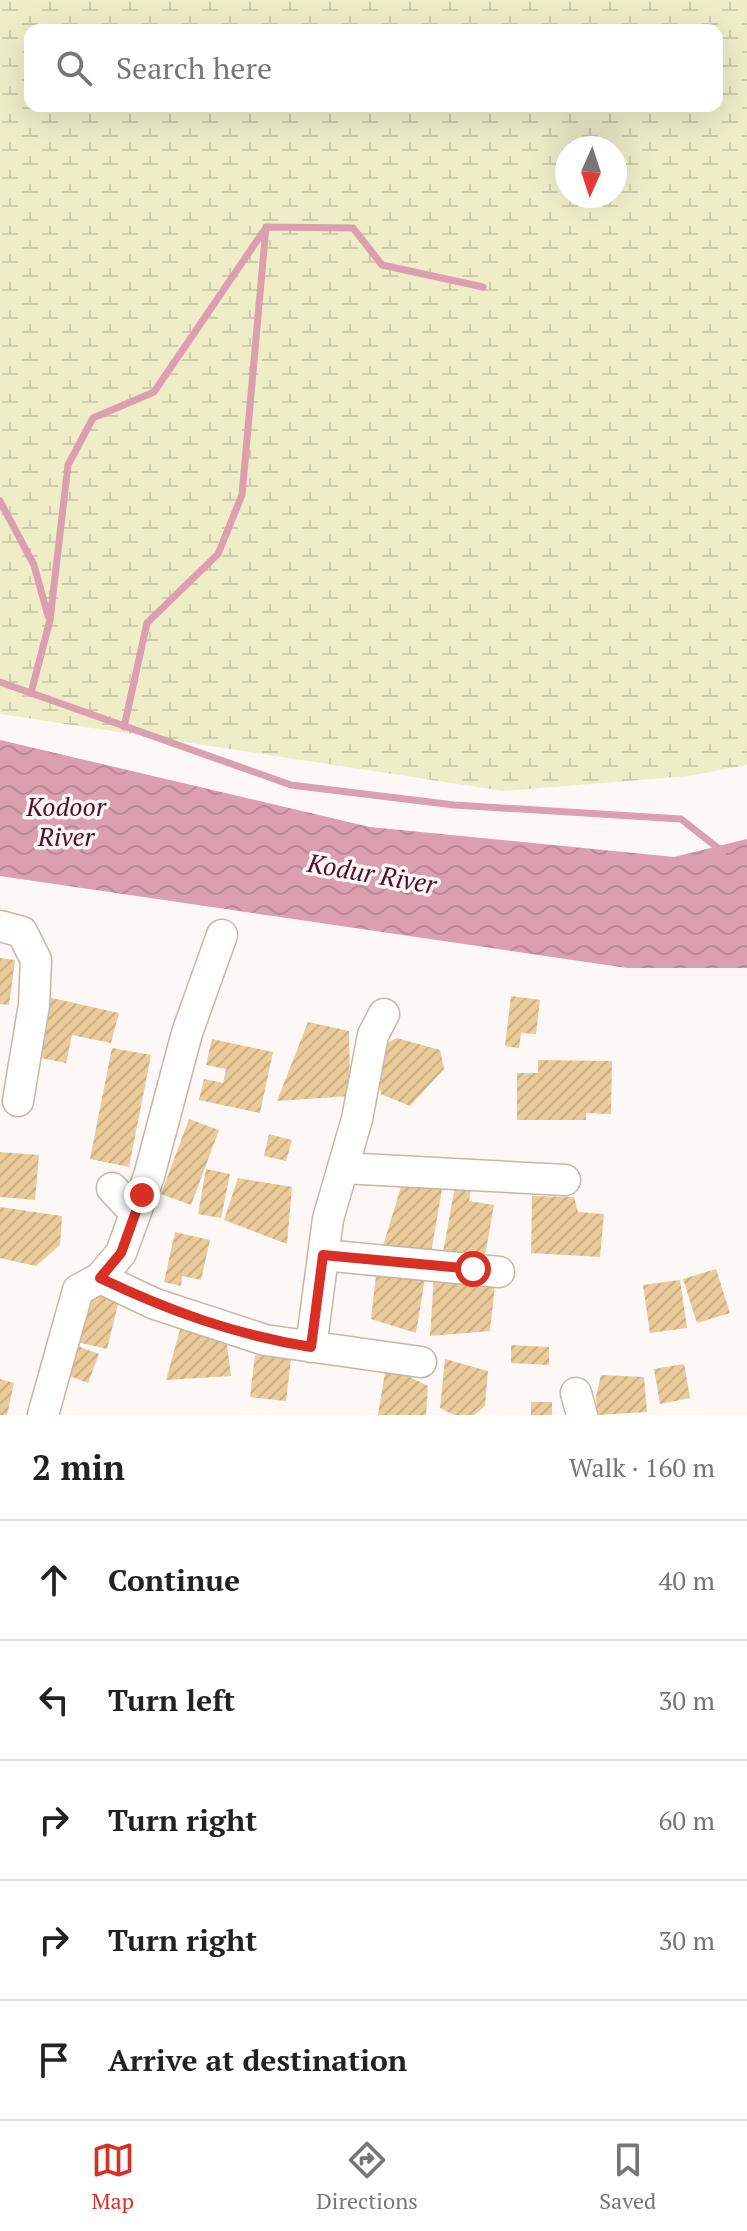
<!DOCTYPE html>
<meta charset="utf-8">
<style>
body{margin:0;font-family:"PT Serif",serif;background:#f6f6f6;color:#222}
.compass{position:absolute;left:555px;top:136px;width:72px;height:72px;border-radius:50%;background:#fff;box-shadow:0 8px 32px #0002;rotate:183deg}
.stop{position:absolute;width:24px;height:24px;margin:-18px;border:6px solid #d93025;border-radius:50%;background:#fff}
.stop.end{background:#d93025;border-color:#fff;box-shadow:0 2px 8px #0008}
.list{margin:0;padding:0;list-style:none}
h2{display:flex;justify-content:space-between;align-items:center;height:104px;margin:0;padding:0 32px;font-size:34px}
h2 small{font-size:26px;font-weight:400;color:#767676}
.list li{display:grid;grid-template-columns:52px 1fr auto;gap:24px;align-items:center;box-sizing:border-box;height:120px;padding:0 32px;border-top:2px solid #e0e0e0}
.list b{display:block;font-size:30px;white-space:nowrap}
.list em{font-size:26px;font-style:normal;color:#767676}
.icon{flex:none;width:44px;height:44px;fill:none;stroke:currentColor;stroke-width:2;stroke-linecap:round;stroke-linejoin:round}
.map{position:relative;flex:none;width:747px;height:1415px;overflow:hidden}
.search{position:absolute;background:#fff;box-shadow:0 8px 32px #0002;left:24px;right:24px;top:24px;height:88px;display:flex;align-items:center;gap:20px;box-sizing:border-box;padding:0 28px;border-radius:16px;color:#767676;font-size:30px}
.sheet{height:704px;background:#fff}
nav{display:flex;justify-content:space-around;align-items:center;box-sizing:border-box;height:112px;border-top:2px solid #e0e0e0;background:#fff;font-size:22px;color:#767676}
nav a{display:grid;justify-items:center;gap:4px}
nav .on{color:#d93025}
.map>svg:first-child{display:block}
.wetland{fill:url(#wetland-marsh);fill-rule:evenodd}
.water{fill:url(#water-waves)}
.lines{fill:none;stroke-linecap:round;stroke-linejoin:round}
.stream{stroke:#db9fae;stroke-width:7}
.building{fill:url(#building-hatch)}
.minor-casing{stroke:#cbb4a5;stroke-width:33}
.minor{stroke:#fff;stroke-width:30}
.route{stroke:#d93025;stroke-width:10}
.labels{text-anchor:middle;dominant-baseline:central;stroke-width:7;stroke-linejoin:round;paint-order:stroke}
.water-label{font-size:26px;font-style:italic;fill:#550e29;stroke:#fdf8f5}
</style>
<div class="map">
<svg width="747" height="1415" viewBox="0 0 747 1415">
<defs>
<pattern id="wetland-marsh" width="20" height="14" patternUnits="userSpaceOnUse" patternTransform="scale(2)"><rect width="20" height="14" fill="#eeedc8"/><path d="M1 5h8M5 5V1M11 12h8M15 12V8" fill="none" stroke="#cccbab"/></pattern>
<pattern id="water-waves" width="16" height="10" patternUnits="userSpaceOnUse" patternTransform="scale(2)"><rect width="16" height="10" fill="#db9fae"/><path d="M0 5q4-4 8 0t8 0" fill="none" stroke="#bc8895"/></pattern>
<pattern id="building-hatch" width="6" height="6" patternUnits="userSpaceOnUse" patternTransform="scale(2)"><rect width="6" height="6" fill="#eacb99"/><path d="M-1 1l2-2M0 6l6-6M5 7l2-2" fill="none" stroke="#c9ae83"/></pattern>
</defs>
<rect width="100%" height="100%" fill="#fdf8f5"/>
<path class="wetland" d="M 0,0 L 747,0 L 747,765 L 688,776 L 504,791 L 0,714 ZM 30,30 L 717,30 L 717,106 L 30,106 ZM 567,148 L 615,148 L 615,196 L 567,196 Z"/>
<path class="water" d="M 0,740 L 370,827 L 674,857 L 747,839 L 747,968 L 627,968 L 0,876 Z"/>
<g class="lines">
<path class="stream" d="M 0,501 L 34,565 L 48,616
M 0,682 L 291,785 L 454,805 L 681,819 L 723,852
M 31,693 L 50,620 L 68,465 L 93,418 L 154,392 L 265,229
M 124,727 L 147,623 L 218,554 L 242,495 L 266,227 L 353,228 L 382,265 L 483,287"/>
</g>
<path class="building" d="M 0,958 L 15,960 L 9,1005 L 0,1004 Z
M 43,996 L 119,1013 L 111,1043 L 72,1035 L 66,1063 L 30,1056 Z
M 511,996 L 540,1000 L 536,1034 L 521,1033 L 519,1048 L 505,1046 Z
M 308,1022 L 349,1031 L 350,1096 L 277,1101 Z
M 397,1038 L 440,1050 L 444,1069 L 410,1106 L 381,1094 L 377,1067 L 383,1045 Z
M 212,1039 L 273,1052 L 260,1113 L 199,1100 L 204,1079 L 223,1083 L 226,1069 L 206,1065 Z
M 112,1048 L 151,1055 L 129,1167 L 90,1159 Z
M 538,1060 L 612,1061 L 611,1114 L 586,1113 L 586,1120 L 517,1120 L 517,1073 L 538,1073 Z
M 189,1119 L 219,1130 L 191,1205 L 161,1194 Z
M 269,1134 L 292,1140 L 286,1161 L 264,1156 Z
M 0,1152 L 39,1155 L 35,1200 L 0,1197 Z
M 206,1169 L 230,1174 L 221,1218 L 198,1214 Z
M 238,1178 L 292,1187 L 287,1244 L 224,1220 Z
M 455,1186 L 471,1189 L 469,1201 L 494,1205 L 484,1261 L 443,1253 Z
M 401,1187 L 442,1189 L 430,1259 L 382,1249 Z
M 532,1196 L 574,1197 L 578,1212 L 604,1214 L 600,1257 L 531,1253 Z
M 0,1207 L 62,1216 L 60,1245 L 36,1266 L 0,1258 Z
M 175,1232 L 210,1240 L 201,1280 L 182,1276 L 181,1286 L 164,1282 Z
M 377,1266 L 425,1278 L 416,1333 L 371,1319 Z
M 716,1269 L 730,1313 L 697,1323 L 683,1279 Z
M 434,1275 L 495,1285 L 490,1331 L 430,1336 Z
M 680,1280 L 687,1328 L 650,1333 L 643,1285 Z
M 86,1288 L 120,1296 L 107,1349 L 73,1341 Z
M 181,1326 L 227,1345 L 231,1376 L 166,1380 Z
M 69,1343 L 99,1354 L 88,1383 L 59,1372 Z
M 511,1345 L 549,1347 L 549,1365 L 511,1363 Z
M 255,1355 L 291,1359 L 286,1401 L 250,1397 Z
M 445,1359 L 488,1371 L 485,1406 L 474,1415 L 454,1415 L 440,1408 Z
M 684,1364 L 690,1398 L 660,1404 L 654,1369 Z
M 385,1372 L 404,1374 L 428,1386 L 426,1415 L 378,1415 Z
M 601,1375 L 644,1377 L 647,1412 L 597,1415 L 596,1396 Z
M 0,1379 L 14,1383 L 7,1415 L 0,1415 Z
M 531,1402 L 552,1402 L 552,1415 L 531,1415 Z"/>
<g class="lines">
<g class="minor-casing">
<path id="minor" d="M 0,926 L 22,932 L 36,960 L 34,1005 L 18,1101
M 343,1168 L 565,1180
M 112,1188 L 135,1213
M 323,1255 L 499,1272
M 100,1278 L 155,1304 L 265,1340 L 421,1362
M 311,1347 L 328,1219 L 357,1119 L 373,1035 L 384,1014
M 576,1393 L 582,1415
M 43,1415 L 78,1290 L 100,1278 L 121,1253 L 149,1176 L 187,1033 L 222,935"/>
</g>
<use href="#minor" class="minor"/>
</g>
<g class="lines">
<path class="route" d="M 142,1195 L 121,1253 L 100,1278 C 169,1311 236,1335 311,1347 L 323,1255 L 473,1269"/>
</g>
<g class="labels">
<g class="water-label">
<text x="66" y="806">Kodoor<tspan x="66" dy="30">River</tspan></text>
<text transform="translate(372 873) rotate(10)">Kodur River</text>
</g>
</g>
</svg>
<svg class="compass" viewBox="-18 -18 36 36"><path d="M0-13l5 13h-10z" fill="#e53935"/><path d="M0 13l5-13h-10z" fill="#767676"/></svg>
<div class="stop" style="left:473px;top:1269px"></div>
<div class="stop end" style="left:142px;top:1195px"></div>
<div class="search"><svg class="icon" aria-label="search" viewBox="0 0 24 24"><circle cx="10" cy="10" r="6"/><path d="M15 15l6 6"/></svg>Search here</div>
</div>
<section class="sheet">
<h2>2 min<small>Walk · 160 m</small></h2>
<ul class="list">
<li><svg class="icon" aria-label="ahead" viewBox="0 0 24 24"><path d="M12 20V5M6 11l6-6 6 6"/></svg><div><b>Continue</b></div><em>40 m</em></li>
<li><svg class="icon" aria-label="left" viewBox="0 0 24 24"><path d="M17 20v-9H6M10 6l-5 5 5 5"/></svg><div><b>Turn left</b></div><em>30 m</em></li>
<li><svg class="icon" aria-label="right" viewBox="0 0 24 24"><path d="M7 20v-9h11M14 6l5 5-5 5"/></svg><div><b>Turn right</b></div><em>60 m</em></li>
<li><svg class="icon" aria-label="right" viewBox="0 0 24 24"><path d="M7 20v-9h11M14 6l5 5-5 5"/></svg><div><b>Turn right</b></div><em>30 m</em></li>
<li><svg class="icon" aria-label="arrive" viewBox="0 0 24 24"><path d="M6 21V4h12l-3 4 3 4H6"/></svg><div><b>Arrive at destination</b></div></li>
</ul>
</section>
<nav>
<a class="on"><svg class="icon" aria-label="map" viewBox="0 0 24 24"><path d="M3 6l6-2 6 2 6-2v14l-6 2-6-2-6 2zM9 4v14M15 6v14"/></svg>Map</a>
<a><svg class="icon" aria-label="directions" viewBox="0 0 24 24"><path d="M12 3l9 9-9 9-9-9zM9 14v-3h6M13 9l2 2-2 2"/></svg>Directions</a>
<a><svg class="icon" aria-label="saved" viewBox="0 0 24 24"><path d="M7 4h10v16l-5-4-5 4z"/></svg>Saved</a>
</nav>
